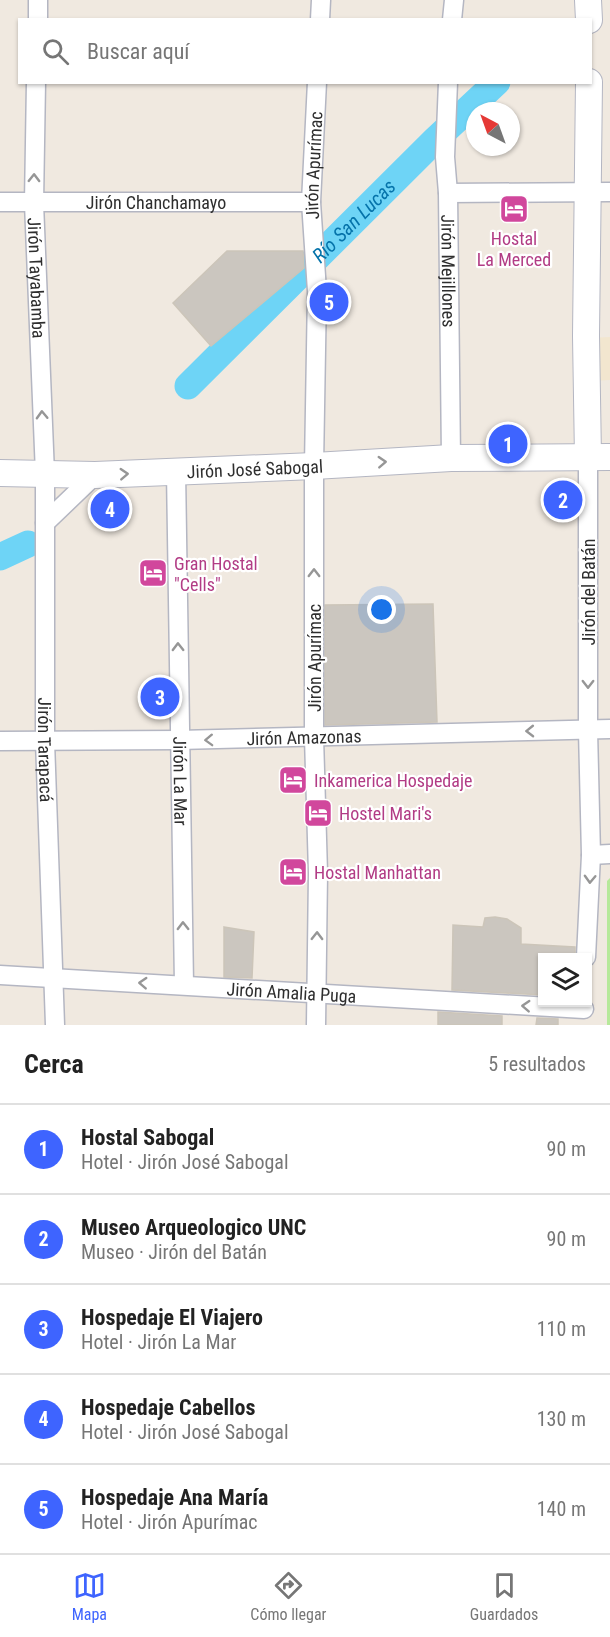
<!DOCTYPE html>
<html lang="es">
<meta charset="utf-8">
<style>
body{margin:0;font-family:"Roboto Condensed",sans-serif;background:#f2f2f2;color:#222}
.controls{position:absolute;right:18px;bottom:18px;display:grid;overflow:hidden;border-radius:0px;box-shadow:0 2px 4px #0004}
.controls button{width:54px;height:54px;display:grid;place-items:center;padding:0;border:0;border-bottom:2px solid #e0e0e0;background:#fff;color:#222;font:30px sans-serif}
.compass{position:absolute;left:466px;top:102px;width:54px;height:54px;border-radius:50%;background:#fff;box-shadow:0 2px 4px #0004;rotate:319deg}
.you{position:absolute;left:382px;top:610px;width:21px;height:21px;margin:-15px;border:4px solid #fff;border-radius:50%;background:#1a73e8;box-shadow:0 0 0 9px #1a73e833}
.badge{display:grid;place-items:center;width:39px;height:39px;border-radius:50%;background:#3e64ff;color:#fff;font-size:20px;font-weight:700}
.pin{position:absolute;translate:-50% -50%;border:3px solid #fff;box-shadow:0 2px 6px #0006}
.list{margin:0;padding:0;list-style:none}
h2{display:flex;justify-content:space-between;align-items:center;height:78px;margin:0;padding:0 24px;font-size:26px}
h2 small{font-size:20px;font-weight:400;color:#767676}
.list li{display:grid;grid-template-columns:39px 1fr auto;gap:18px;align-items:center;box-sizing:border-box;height:90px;padding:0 24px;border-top:2px solid #e0e0e0}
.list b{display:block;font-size:22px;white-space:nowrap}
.list p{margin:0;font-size:20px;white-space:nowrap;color:#767676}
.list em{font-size:20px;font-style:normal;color:#767676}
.icon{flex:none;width:33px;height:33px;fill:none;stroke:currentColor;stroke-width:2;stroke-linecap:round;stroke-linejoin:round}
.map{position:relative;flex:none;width:610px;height:1025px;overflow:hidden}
.search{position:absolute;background:#fff;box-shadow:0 2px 4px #0004;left:18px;right:18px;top:18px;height:66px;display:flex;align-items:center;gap:15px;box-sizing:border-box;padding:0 21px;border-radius:0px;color:#767676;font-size:22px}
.sheet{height:528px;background:#fff}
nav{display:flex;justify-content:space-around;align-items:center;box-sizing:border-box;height:84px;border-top:2px solid #e0e0e0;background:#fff;font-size:16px;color:#767676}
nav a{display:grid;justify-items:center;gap:3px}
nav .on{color:#3e64ff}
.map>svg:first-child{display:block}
.education{fill:#f2e6cf}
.park{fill:#b6e99a}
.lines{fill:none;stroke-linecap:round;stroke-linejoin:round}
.river{stroke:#6ed4f6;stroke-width:27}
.building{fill:#cbc6bf;stroke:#ccc5b9;stroke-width:1.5}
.street-casing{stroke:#b4b6c2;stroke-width:21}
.secondary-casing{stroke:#b4b6c2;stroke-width:28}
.street{stroke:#fff;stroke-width:18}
.secondary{stroke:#fff;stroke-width:26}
.oneway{stroke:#969696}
.labels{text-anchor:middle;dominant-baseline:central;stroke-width:4.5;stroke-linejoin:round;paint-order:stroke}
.street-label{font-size:18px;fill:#2e2e2e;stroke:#fff}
.hotel-label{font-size:18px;fill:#b23c85;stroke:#fff;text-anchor:start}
.water-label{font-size:20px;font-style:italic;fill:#0573aa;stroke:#fff}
</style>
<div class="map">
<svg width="610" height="1025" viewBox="0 0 610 1025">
<rect width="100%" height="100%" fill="#f0e9e0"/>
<path class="education" d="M 610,337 L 610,380 L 592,381 L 590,338 Z"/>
<path class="park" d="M 610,878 L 610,1025 L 607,1025 L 607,881 Z"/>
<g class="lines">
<g class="river">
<path id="s1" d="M 188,386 L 436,139 L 497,82"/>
<path d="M 0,557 L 28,544"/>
</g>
</g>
<path class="building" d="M 227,251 L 303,251 L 304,268 L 211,346 L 173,303 Z
M 433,604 L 437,722 L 325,725 L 325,605 Z
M 495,917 L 507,919 L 521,928 L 521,944 L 575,947 L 575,957 L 543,957 L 543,995 L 452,990 L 453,925 L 483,927 L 485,918 Z
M 224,927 L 254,932 L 252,978 L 224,977 Z
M 438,1012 L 502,1016 L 502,1025 L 438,1025 Z
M 537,1018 L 558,1019 L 558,1025 L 536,1025 Z"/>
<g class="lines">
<g class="street-casing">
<g id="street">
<path d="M 38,20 L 38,0"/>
<path d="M 320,20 L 321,0"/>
<path d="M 452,20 L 454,0"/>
<path id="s2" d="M 36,82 L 34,203 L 45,474 L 45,741 L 55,1025"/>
<path id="s3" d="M 448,82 L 445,157 L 448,193 L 451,458"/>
<path d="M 448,193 L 610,192"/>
<path id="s4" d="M 0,202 L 311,202"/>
<path id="s5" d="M 176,471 L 184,985"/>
<path d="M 45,523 L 95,475"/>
<path id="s6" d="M 0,741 L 179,740 L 610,729"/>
<path d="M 591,855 L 610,854"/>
<path d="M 586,957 L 591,855 L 588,730 L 588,458"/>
<path id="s7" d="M 0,975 L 584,1009"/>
<path id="s8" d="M 316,1025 L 318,873 L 314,737 L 314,466 L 317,291 L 311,202 L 317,82"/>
</g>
</g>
<g class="secondary-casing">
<g id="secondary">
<path d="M 588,0 L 589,20"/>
<path d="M 588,458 L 586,336 L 589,82"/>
<path id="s9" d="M 0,473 L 95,475 L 314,466 L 451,458 L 610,457"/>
</g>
</g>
<use href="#street" class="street"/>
<use href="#secondary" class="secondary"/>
</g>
<defs><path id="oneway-chevron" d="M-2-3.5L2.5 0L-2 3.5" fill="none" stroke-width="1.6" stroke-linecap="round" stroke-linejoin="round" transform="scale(1.5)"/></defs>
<g class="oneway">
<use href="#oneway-chevron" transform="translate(34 178) rotate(-89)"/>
<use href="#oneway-chevron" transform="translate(42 415) rotate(-92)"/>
<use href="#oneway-chevron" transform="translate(382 462) rotate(-3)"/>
<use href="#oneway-chevron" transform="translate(124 474) rotate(-3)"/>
<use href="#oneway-chevron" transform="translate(314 573) rotate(-90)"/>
<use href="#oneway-chevron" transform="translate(178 647) rotate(-91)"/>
<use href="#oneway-chevron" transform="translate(588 684) rotate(90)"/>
<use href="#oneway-chevron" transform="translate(530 731) rotate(179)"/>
<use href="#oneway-chevron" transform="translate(209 740) rotate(178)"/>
<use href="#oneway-chevron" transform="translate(590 879) rotate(92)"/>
<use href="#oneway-chevron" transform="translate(183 926) rotate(-91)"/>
<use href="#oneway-chevron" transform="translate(317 936) rotate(-89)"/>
<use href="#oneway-chevron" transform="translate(143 983) rotate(-177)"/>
<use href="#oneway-chevron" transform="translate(526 1006) rotate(-177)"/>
</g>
<defs>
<g id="hotel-square" transform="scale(1.5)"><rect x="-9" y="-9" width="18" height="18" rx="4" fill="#d1479c" stroke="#fff"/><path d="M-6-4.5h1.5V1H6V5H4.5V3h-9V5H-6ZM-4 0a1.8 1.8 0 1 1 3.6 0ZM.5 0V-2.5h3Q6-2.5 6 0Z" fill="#fff"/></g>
</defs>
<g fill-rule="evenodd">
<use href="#hotel-square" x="514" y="209"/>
<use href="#hotel-square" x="153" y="573"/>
<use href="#hotel-square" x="293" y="780"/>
<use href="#hotel-square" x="318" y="813"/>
<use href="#hotel-square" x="293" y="872"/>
</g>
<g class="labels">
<g class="street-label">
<text stroke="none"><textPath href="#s8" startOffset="860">Jirón Apurímac</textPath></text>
<text stroke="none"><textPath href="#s4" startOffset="156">Jirón Chanchamayo</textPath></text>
<text stroke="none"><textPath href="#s3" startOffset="189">Jirón Mejillones</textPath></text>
<text stroke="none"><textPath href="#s2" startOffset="196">Jirón Tayabamba</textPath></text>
<text stroke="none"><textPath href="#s9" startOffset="255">Jirón José Sabogal</textPath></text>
<text transform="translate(588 592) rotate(-90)">Jirón del Batán</text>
<text transform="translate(314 658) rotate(-90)">Jirón Apurímac</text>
<text stroke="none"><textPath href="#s6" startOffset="304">Jirón Amazonas</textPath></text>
<text stroke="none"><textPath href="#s2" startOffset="668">Jirón Tarapacá</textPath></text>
<text stroke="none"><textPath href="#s5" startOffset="310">Jirón La Mar</textPath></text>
<text stroke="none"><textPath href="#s7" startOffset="292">Jirón Amalia Puga</textPath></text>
</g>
<g class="hotel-label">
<text x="514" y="238" text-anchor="middle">Hostal<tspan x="514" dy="21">La Merced</tspan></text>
<text x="174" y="563">Gran Hostal<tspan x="174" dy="21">"Cells"</tspan></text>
<text x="314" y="780">Inkamerica Hospedaje</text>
<text x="339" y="813">Hostel Mari's</text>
<text x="314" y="872">Hostal Manhattan</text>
</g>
<g class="water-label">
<text stroke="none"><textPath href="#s1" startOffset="234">Río San Lucas</textPath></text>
</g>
</g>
</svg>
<div class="controls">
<button><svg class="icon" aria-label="layers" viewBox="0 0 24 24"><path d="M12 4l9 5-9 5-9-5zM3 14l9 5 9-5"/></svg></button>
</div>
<svg class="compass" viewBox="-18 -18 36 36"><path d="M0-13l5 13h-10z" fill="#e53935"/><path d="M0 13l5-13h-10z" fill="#767676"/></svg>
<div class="you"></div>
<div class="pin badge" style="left:508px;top:444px">1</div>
<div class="pin badge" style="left:563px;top:500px">2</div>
<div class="pin badge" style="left:160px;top:697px">3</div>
<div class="pin badge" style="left:110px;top:509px">4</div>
<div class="pin badge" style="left:329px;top:302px">5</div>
<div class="search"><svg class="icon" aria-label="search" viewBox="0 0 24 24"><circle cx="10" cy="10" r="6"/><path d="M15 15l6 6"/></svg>Buscar aquí</div>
</div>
<section class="sheet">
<h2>Cerca<small>5 resultados</small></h2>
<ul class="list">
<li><span class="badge">1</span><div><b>Hostal Sabogal</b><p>Hotel · Jirón José Sabogal</p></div><em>90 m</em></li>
<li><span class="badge">2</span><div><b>Museo Arqueologico UNC</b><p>Museo · Jirón del Batán</p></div><em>90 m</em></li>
<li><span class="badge">3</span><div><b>Hospedaje El Viajero</b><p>Hotel · Jirón La Mar</p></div><em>110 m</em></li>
<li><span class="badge">4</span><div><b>Hospedaje Cabellos</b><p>Hotel · Jirón José Sabogal</p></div><em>130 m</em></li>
<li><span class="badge">5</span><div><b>Hospedaje Ana María</b><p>Hotel · Jirón Apurímac</p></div><em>140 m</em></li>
</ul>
</section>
<nav>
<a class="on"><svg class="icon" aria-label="map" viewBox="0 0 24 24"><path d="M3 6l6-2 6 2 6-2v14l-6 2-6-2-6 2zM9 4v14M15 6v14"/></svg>Mapa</a>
<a><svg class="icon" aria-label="directions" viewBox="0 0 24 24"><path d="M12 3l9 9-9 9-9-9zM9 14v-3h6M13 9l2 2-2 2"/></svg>Cómo llegar</a>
<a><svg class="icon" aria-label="saved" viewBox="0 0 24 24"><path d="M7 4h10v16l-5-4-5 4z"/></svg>Guardados</a>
</nav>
